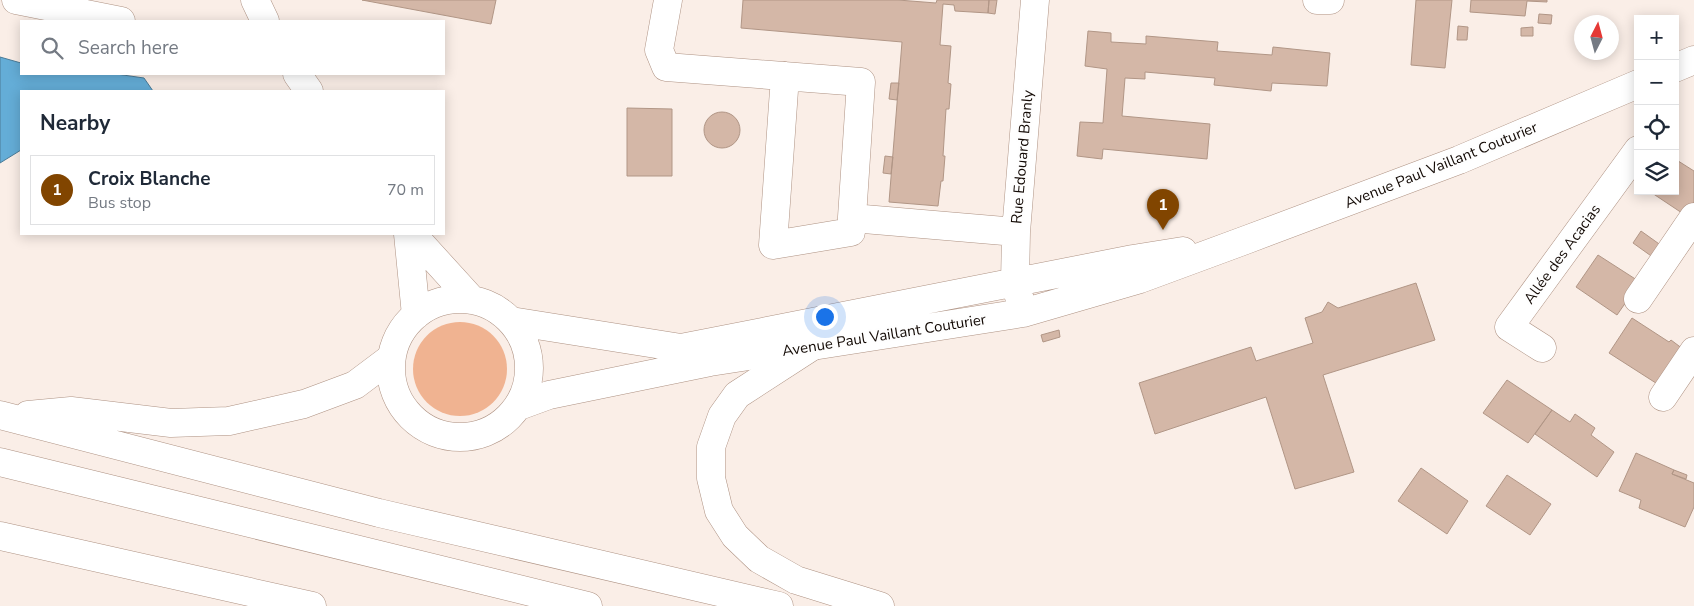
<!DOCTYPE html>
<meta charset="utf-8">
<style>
body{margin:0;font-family:"Nunito Sans",sans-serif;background:#f6f6f7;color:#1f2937}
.controls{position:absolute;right:15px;top:15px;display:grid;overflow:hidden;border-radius:0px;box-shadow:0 2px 12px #0003}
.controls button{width:45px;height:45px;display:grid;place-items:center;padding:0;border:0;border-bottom:1px solid #e0e1e3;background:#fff;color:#1f2937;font:25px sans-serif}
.compass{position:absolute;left:1574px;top:15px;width:45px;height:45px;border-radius:50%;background:#fff;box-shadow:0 2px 12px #0003;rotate:6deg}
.you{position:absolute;left:824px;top:316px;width:18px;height:18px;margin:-12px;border:4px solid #fff;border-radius:50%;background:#1a73e8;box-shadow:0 0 0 8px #1a73e833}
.badge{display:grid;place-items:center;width:32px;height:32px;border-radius:50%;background:#814500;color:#fff;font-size:16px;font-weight:700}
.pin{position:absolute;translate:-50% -41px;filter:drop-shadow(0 1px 2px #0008)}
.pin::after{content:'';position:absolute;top:26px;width:18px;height:15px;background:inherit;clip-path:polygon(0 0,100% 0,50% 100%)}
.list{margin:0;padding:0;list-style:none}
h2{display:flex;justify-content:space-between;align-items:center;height:65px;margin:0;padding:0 20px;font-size:21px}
h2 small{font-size:16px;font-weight:400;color:#747a83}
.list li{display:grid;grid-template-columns:32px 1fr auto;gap:15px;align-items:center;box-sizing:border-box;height:70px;margin:0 10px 10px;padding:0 10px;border:1px solid #e0e1e3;border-radius:0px}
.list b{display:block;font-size:19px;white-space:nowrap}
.list p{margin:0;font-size:16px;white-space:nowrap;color:#747a83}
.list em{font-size:16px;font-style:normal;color:#747a83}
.icon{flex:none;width:28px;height:28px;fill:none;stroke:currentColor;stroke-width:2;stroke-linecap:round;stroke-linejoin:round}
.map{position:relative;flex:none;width:1694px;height:606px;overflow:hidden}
.search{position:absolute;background:#fff;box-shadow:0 2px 12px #0003;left:20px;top:20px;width:425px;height:55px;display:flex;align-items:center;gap:12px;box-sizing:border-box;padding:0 18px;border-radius:0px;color:#747a83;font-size:19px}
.panel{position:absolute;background:#fff;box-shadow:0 2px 12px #0003;left:20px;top:90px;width:425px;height:145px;border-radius:0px}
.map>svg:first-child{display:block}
.green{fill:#f0b391}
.water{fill:#64add7;stroke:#4c7c98}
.building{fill:#d4b7a7;stroke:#b19686}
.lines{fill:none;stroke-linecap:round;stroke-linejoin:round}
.minor-casing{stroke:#ae9283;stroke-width:29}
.highway-casing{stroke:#ae9283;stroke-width:29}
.minor{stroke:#fff;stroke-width:28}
.highway{stroke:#fff;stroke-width:28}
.labels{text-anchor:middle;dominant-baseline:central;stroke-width:5;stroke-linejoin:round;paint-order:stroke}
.street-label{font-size:15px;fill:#130a05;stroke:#fefefe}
</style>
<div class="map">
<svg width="1694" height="606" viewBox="0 0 1694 606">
<rect width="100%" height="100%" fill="#faeee7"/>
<path class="green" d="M413 369a47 47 0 1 1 94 0a47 47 0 1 1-94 0Z"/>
<path class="water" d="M 0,57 L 21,63 L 21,74 L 116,74 L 144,78 L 153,91 L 21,91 L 21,150 L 0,163 Z"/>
<path class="building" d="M 362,0 L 496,0 L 491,24 Z
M 743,0 L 898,0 L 936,3 L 937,0 L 989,0 L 988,13 L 955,11 L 954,5 L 943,4 L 940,45 L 951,46 L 948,83 L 951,84 L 949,109 L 946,109 L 943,156 L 945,156 L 943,181 L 941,181 L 938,206 L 889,202 L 902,42 L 741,28 Z
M 989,0 L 997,0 L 995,14 L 988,13 Z
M 1416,0 L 1452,0 L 1445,68 L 1411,65 Z
M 1471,0 L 1547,0 L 1547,2 L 1527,1 L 1525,16 L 1470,12 Z
M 1539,14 L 1552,15 L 1551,24 L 1538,23 Z
M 1458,26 L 1468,27 L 1467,40 L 1457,40 Z
M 1533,27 L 1533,36 L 1521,36 L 1521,28 Z
M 1088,31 L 1111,33 L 1111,42 L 1146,44 L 1146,36 L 1218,42 L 1217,51 L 1272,55 L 1273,47 L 1330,53 L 1327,86 L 1272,83 L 1271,91 L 1214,85 L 1215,78 L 1145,72 L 1145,79 L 1125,78 L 1122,116 L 1210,124 L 1207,159 L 1103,149 L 1102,159 L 1077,156 L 1080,122 L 1103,123 L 1107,69 L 1085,66 Z
M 891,83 L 899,83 L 897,100 L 889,99 Z
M 627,108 L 672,109 L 672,176 L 627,176 Z
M704 130a18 18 0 1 1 36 0a18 18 0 1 1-36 0Z
M 885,156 L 893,157 L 891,174 L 883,173 Z
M 1675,159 L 1694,171 L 1694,202 L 1685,215 L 1649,191 L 1675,191 Z
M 1641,231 L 1662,246 L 1654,258 L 1633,243 Z
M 1598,255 L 1640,282 L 1617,315 L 1576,287 Z
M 1416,283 L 1435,340 L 1323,375 L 1354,472 L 1295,489 L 1266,397 L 1155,434 L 1139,383 L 1251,347 L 1256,361 L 1313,343 L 1305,318 L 1322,312 L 1328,302 L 1338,308 Z
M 1632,318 L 1669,342 L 1671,340 L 1683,349 L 1659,385 L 1609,353 Z
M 1059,330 L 1060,337 L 1043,342 L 1041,335 Z
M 1507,380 L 1552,410 L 1528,443 L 1483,413 Z
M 1552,410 L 1570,422 L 1575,414 L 1595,428 L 1591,435 L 1614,452 L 1597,477 L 1535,434 Z
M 1636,453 L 1674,470 L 1672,474 L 1694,483 L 1694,507 L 1685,527 L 1639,508 L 1641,500 L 1619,491 Z
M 1421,468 L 1468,501 L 1447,534 L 1398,501 Z
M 1674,470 L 1687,475 L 1686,479 L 1672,474 Z
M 1507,475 L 1551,504 L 1530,535 L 1486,506 Z"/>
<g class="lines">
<g class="minor-casing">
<path id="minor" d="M 16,0 L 121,21
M 255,0 L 265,21
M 668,0 L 659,50 L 666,67 L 861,82 L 851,232 L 773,245 L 785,76
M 1317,0 L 1330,0
M 1675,68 L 1694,60
M 297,74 L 309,91
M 852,218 L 1016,232
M 408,234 L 416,315
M 412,234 L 472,300
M 1638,299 L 1694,217
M391 368a69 69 0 1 1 138 0a69 69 0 1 1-138 0Z
M 1020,300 L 1015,283 L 1016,232 L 1035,0
M 511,321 L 681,348 L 1133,259 L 1183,251
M 1542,348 L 1509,327 L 1638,150
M 1663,397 L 1694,351
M 519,406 L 549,395 L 710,362 L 1023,313 L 1140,279 L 1243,241 L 1459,160 L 1638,84"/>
</g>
<g class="highway-casing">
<path id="highway" d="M 811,347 L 737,395 L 722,416 L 711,447 L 711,478 L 719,511 L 735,536 L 759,559 L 796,580 L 880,606
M 0,415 L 379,513 L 779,606
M 28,415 L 71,411 L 171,423 L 229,421 L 304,404 L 355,385 L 391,358
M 0,462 L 588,606
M 0,536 L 312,606"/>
</g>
<use href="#minor" class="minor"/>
<use href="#highway" class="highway"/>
</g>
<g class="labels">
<g class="street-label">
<text transform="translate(1022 157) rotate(-85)">Rue Edouard Branly</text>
<text transform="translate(1441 165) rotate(-22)">Avenue Paul Vaillant Couturier</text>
<text transform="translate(1562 254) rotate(-54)">Allée des Acacias</text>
<text transform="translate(884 335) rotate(-9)">Avenue Paul Vaillant Couturier</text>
</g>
</g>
</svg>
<div class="controls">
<button>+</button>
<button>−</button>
<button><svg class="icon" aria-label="locate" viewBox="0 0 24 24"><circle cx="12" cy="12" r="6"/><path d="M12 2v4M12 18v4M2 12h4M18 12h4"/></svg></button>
<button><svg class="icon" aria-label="layers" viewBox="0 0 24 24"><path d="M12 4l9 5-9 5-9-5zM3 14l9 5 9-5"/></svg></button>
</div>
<svg class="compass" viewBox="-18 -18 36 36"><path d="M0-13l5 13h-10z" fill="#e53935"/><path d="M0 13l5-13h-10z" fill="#747a83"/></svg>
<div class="you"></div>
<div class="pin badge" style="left:1163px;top:230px">1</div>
<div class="search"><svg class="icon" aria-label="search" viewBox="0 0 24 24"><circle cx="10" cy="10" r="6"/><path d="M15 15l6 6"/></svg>Search here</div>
<section class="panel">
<h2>Nearby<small></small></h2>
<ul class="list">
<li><span class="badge">1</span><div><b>Croix Blanche</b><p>Bus stop</p></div><em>70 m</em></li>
</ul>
</section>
</div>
